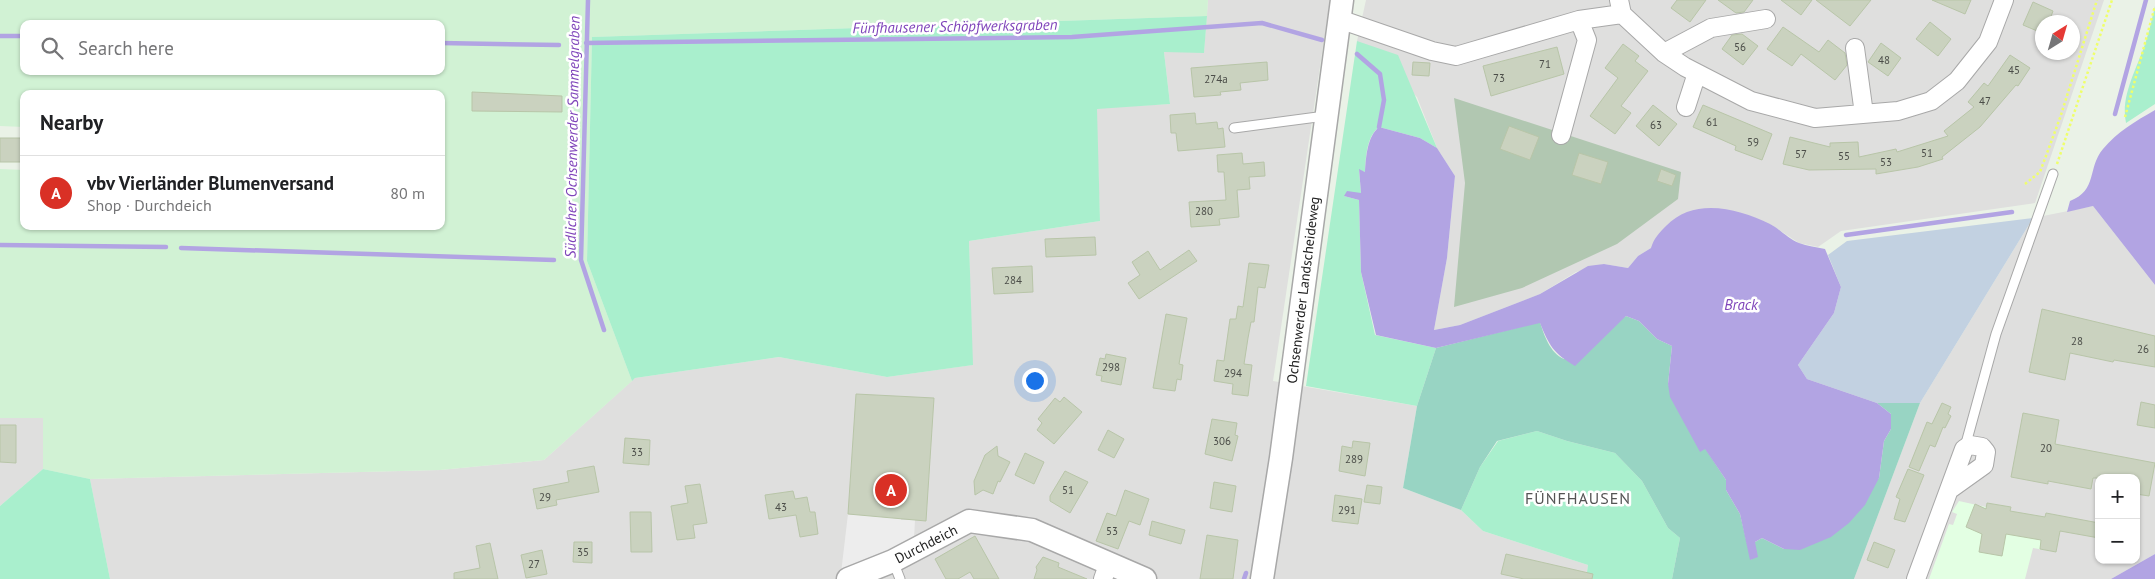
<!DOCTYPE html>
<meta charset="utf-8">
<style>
body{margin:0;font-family:"PT Sans",sans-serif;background:#f2f2f2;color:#202124}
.controls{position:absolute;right:15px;bottom:15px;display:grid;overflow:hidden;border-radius:10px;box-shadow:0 1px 4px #0004}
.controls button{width:45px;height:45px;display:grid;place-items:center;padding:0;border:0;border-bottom:1px solid #e0e0e0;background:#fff;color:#202124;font:25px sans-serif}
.compass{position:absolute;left:2035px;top:15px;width:45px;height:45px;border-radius:50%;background:#fff;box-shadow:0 1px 4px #0004;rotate:37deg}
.you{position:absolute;left:1034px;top:380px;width:18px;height:18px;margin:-12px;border:4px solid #fff;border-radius:50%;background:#1a73e8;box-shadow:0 0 0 8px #1a73e833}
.badge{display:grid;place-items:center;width:32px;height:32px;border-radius:50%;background:#d93025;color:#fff;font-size:16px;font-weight:700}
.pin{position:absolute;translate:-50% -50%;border:2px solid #fff;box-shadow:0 1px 5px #0006}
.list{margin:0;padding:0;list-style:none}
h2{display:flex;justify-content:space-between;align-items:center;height:65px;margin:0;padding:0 20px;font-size:21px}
h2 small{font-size:16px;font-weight:400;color:#757577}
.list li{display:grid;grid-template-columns:32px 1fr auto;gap:15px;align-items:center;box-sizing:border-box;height:75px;padding:0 20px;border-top:1px solid #e0e0e0}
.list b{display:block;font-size:19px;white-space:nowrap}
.list p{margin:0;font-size:16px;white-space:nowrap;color:#757577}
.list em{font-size:16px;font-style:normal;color:#757577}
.icon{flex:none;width:28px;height:28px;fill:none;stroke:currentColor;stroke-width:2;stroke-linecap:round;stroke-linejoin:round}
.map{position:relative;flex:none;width:2155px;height:579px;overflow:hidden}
.search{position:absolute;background:#fff;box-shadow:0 1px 4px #0004;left:20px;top:20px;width:425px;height:55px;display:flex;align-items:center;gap:12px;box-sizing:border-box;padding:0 18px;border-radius:10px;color:#757577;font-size:19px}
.panel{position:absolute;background:#fff;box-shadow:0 1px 4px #0004;left:20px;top:90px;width:425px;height:140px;border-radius:10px}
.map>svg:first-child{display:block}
.residential{fill:#dfdfde;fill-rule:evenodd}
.education{fill:#e3ffe3}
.construction{fill:#b1c7b1}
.farmland{fill:#d1f2d4;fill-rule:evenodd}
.grass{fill:#a9efcd}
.forest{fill:#98d4c3}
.wetland{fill:#c2d1e1}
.parking{fill:#ededed}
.water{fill:#b2a4e3}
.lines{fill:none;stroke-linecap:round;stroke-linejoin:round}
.stream{stroke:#b2a4e3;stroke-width:4.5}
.building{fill:#cad2bf;stroke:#b8c5a8}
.service-casing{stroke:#a8a8a8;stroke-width:11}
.minor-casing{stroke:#a8a8a8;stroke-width:20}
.tertiary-casing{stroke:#a8a8a8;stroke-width:25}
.path{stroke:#efff6b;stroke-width:2.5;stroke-dasharray:2.5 2.5;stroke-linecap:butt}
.service{stroke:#fff;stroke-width:9}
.minor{stroke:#fff;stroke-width:18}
.tertiary{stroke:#fff;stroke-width:22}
.labels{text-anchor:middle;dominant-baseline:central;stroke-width:5;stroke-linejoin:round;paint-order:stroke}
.number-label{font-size:11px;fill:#4b4d48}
.street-label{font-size:14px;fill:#212121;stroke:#fff}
.water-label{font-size:15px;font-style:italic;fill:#7f44ba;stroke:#fff}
.quarter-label{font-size:16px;letter-spacing:1px;fill:#545454;stroke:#fff}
</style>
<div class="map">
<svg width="2155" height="579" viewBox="0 0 2155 579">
<rect width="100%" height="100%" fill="#eaf2e7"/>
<path class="residential" d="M 1208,0 L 1330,0 L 1273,381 L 1417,406 L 1403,488 L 1461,510 L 1483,531 L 1588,565 L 1586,579 L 110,579 L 90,479 L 440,470 L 544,460 L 635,378 L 779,357 L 887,377 L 972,365 L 969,241 L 1100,221 L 1096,108 L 1170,104 L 1164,52 L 1204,52 Z
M 1366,0 L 2104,0 L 2035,203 L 1841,231 L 1818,247 L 1799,243 L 1770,224 L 1651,248 L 1638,256 L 1628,268 L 1604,264 L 1576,272 L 1540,294 L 1460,325 L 1434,330 L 1447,258 L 1455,176 L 1437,148 L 1417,97 L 1357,41 ZM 2042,22 L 2072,22 L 2072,52 L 2042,52 Z
M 2093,206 L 2155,285 L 2155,554 L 2111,579 L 1854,579 L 1920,403 L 2033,218 ZM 2099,478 L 2136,478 L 2136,560 L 2099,560 Z
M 0,418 L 43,418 L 43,469 L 0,506 Z"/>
<path class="education" d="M 1959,501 L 1986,507 L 1987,503 L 2011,507 L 2010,511 L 2045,517 L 2046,513 L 2062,516 L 2056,552 L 2033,548 L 2025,579 L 1929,579 L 1949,524 L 1953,525 L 1957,514 L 1952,512 Z"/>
<path class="construction" d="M 1454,98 L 1681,172 L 1678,199 L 1617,244 L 1522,288 L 1454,307 L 1465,183 Z"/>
<path class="farmland" d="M 0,0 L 1208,0 L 1207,16 L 592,37 L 587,261 L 632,381 L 544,460 L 440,470 L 90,479 L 43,469 L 43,418 L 0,418 L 0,169 L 24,170 L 24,226 L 441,226 L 441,94 L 24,94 L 24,127 L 0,126 ZM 24,24 L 441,24 L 441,71 L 24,71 Z"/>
<path class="grass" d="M 2155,6 L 2155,104 L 2126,123 C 2120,95 2138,67 2146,41 C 2150,29 2152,18 2155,6 Z
M 1207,16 L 1204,53 L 1164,52 L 1170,104 L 1097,109 L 1100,221 L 969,241 L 973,365 L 887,377 L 779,357 L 635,378 L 632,381 L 587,261 L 592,37 Z
M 1357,41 L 1398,55 L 1437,148 L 1420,138 L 1379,127 C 1366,137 1366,158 1365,172 L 1359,170 L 1361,193 L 1344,196 L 1359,200 L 1361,272 L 1375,335 L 1436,348 L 1417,406 L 1306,386 Z
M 1537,431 L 1567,441 L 1615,453 L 1642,481 L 1668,528 L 1680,538 L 1672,579 L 1586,579 L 1588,565 L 1483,531 L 1461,510 L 1480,467 L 1498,441 Z
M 43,469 L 90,479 L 110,579 L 0,579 L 0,506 Z"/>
<path class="forest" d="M 1626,316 L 1639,321 L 1657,339 L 1672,346 L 1668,384 L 1701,451 L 1705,448 L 1726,480 L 1726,490 L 1740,514 L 1751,560 L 1755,542 L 1762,538 L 1784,549 L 1879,478 L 1884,441 L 1891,429 L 1891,414 L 1877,403 L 1920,403 L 1854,579 L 1672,579 L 1680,538 L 1668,528 L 1642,481 L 1615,453 L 1567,441 L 1537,431 L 1497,441 L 1480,467 L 1461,510 L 1403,488 L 1417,406 L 1436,348 L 1540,322 C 1544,335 1550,353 1564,359 Z"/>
<path class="wetland" d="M 2033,218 L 1920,403 L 1877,403 L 1807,379 L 1798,365 L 1834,313 L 1841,287 L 1828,255 L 1847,241 Z"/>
<path class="parking" d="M 848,514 L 901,517 L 901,520 L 915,520 L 914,539 L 841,573 Z"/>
<path class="water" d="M 2155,110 L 2155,285 L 2093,206 L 2067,212 L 2070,201 C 2098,190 2087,168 2103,149 C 2117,132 2136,121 2155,110 Z
M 1379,127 L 1420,138 L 1437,148 L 1455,176 L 1447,258 L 1434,330 L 1460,325 L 1540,294 L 1588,266 L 1604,264 L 1628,268 L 1638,256 L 1651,248 C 1654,238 1659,233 1666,226 C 1694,197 1737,208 1770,224 C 1780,229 1788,239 1799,243 C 1807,246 1817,247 1825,249 L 1841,287 L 1834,313 L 1798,365 L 1807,379 L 1877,403 L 1891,414 L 1891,429 L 1884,441 L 1879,478 L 1865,505 L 1849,523 L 1831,537 L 1800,550 L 1784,549 L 1762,538 L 1755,542 L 1758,557 L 1750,560 L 1740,514 L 1726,490 L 1726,480 L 1705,449 L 1700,452 L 1670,397 L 1668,384 L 1672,346 L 1657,339 L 1639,321 L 1626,316 L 1575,366 C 1553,353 1549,345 1540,323 L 1436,348 L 1376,335 L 1361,272 L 1359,200 L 1344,196 L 1347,191 L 1361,193 L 1359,169 L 1365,172 C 1366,157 1367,137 1379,127 Z
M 2155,554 L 2155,579 L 2111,579 Z"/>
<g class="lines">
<path class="stream" d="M 588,0 L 581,260 L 604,330
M 0,36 L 24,36
M 441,43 L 559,45
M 586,43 L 1072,37 L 1262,23 L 1322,40
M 1357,54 L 1380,74 L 1384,100 L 1379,127
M 2115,114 L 2146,0
M 1846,235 L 2012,212
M 0,245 L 166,247
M 181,248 L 554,260
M 1244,579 L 1246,573"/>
</g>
<path class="building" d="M 1677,0 L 1706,0 L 1690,22 L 1671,8 Z
M 1718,0 L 1753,0 L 1744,12 L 1736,13 Z
M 1781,0 L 1812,0 L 1801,15 Z
M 1816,0 L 1871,0 L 1850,26 Z
M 1932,0 L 1971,0 L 1965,14 Z
M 2033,2 L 2053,11 L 2049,22 L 2042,22 L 2042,33 L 2023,25 Z
M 1930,22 L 1951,39 L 1938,56 L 1916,39 Z
M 1783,27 L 1819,52 L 1828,40 L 1845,53 L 1847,65 L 1835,80 L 1801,54 L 1792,66 L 1767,49 Z
M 1742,34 L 1758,46 L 1743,65 L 1722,49 L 1732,35 Z
M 1881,43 L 1901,58 L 1888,76 L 1868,62 Z
M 1623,44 L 1639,56 L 1635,61 L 1648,71 L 1621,106 L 1631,113 L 1615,134 L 1590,116 L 1618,78 L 1605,68 Z
M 1557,47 L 1564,74 L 1491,96 L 1483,66 Z
M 2010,55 L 2030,68 L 2018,86 L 2016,85 L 1980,127 L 1942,157 L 1943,159 L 1918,167 L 1876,174 L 1876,169 L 1809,170 L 1783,164 L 1790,137 L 1830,147 L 1830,143 L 1858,142 L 1859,157 L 1896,149 L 1897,152 L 1948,136 L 1944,131 L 1974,107 L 1968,102 L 1984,83 L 1988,86 Z
M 1267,62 L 1268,80 L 1240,83 L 1241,90 L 1220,92 L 1221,95 L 1194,97 L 1191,68 Z
M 1413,62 L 1430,63 L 1429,76 L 1412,75 Z
M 472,92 L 562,96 L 562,112 L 472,111 Z
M 1653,105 L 1677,124 L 1659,146 L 1636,126 Z
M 1703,105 L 1772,134 L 1762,160 L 1735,150 L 1736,146 L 1693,127 Z
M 1195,113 L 1196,124 L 1217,122 L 1218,129 L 1223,128 L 1225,147 L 1178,151 L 1176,133 L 1171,133 L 1170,115 Z
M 1509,126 L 1539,137 L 1530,160 L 1500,149 Z
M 0,138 L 24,138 L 24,162 L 0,162 Z
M 1242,153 L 1243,164 L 1264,162 L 1265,176 L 1249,177 L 1250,189 L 1237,190 L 1239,217 L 1219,219 L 1220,225 L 1191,227 L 1189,202 L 1226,200 L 1224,172 L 1218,172 L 1217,155 Z
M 1579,153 L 1608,162 L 1601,184 L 1572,175 Z
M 1661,169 L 1676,175 L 1672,186 L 1657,181 Z
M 1095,237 L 1096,255 L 1046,257 L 1045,239 Z
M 1189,250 L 1197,261 L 1139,299 L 1128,283 L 1140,275 L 1132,262 L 1148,251 L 1160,270 Z
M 1249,263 L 1269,265 L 1265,288 L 1258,287 L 1254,322 L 1251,322 L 1248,338 L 1244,364 L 1252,365 L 1248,396 L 1232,394 L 1233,384 L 1214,381 L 1217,360 L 1224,361 L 1230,319 L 1236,319 L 1238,306 L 1243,307 Z
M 1032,266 L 1033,292 L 994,294 L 992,268 Z
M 2042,309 L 2155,336 L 2155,367 L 2114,360 L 2113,362 L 2070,353 L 2065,380 L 2029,372 Z
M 1166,314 L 1187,318 L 1179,364 L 1183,365 L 1181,380 L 1177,379 L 1175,391 L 1153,388 Z
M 1106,354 L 1126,358 L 1121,385 L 1101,381 L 1102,376 L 1096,375 L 1100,358 L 1105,359 Z
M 856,394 L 934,398 L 926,521 L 848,514 Z
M 1064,397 L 1082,412 L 1054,444 L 1037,430 L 1042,423 L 1038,419 L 1055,398 L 1060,402 Z
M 2141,402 L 2155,405 L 2155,428 L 2137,425 Z
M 1942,403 L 1951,407 L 1948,414 L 1951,416 L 1945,428 L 1943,427 L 1935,447 L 1930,445 L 1919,471 L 1909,467 L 1927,422 L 1932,424 Z
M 2023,413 L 2059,420 L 2055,444 L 2155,463 L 2149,496 L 2136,494 L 2136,478 L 2093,478 L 2091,489 L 2048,481 L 2048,484 L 2011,477 Z
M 1212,419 L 1237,423 L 1235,435 L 1238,436 L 1232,461 L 1205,454 Z
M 0,425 L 16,425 L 16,463 L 0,462 Z
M 1108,430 L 1124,439 L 1114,458 L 1098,450 Z
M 625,438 L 650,440 L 649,465 L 623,463 Z
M 1353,441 L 1370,443 L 1365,476 L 1339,471 L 1342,446 L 1352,448 Z
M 997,446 L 998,456 L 1010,462 L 1000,482 L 998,481 L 993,494 L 983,490 L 975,495 L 974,481 L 985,455 Z
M 1025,453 L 1044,462 L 1034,484 L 1015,475 Z
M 594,466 L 599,492 L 556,500 L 557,505 L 537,509 L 533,489 L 569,482 L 567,471 Z
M 1908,469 L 1924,475 L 1905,522 L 1894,519 L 1900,499 L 1896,497 Z
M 1065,471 L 1088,482 L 1070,513 L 1050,501 L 1050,496 Z
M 1214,482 L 1236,486 L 1232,512 L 1210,508 Z
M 700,484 L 707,523 L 693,525 L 695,538 L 677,540 L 671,506 L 688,503 L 685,486 Z
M 1367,485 L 1382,487 L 1380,504 L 1364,502 Z
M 1125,490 L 1149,499 L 1140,525 L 1129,521 L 1118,549 L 1096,541 L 1107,513 L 1116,516 Z
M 793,491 L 795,499 L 807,497 L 810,512 L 815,512 L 818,534 L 800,537 L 796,515 L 769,519 L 765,495 Z
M 1335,495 L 1362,499 L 1358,524 L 1332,521 Z
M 1987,503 L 2011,507 L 2010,511 L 2045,517 L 2046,513 L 2099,523 L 2099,538 L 2060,531 L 2056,552 L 2040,549 L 2041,540 L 2006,534 L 2002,556 L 1979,552 L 1982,534 L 1966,527 L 1975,504 L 1986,509 Z
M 630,512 L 651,512 L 652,552 L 631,552 Z
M 1152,521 L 1185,530 L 1181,544 L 1149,535 Z
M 1207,535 L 1238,540 L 1233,579 L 1200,579 Z
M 975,536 L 999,579 L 974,579 L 970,572 L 958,579 L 946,579 L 935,559 Z
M 574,542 L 592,542 L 592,563 L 573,562 Z
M 1874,542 L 1895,550 L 1888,568 L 1867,560 Z
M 490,543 L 498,579 L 454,579 L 454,573 L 480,568 L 476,546 Z
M 542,550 L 547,574 L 526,578 L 521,555 Z
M 1506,554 L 1593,574 L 1592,579 L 1524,579 L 1501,574 Z
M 1043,557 L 1059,563 L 1058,567 L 1087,579 L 1034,579 L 1037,570 L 1036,567 Z"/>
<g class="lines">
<g class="service-casing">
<path id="service" d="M 1234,128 L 1325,116
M 1965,447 L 1996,334 L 2053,174
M 893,561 L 900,579"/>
</g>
<g class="minor-casing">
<path id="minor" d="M 1619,0 L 1622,14 L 1664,53 L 1685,67 L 1751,101 L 1815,118 L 1898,111 L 1931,101 L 1957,81 L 1988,42 L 2004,0
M 1339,19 L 1432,51 L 1456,56 L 1579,20 L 1622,14
M 1855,48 L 1864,114
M 1664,53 L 1711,28 L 1766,19
M 1686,107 L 1697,73
M 1561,135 L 1587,40 L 1579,20
M 1103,579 L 1109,562
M 1916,579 L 1964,449 L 1970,445 L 1982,447 L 1986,452 L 1984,465 L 1949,490"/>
</g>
<g class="tertiary-casing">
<path id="tertiary" d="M 848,579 L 893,561 L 969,521 L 1032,530 L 1145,579
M 1262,579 L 1281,458 L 1342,0"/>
</g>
<path class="path" d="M 2125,117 L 2155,6
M 2057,164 L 2112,0
M 2025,184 L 2040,172 L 2060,118 L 2097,0"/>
<use href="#service" class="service"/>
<use href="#minor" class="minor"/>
<use href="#tertiary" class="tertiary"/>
</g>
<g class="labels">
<g class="number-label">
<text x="1740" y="47">56</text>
<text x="1884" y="60">48</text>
<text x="1545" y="64">71</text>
<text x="2014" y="70">45</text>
<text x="1499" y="78">73</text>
<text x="1216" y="79">274a</text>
<text x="1985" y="101">47</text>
<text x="1712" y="122">61</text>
<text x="1656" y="125">63</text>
<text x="1753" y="142">59</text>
<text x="1927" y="153">51</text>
<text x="1801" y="154">57</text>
<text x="1844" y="156">55</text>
<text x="1886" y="162">53</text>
<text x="1204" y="211">280</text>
<text x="1013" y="280">284</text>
<text x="2077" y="341">28</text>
<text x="2143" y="349">26</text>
<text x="1111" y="367">298</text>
<text x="1233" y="373">294</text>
<text x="1222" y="441">306</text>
<text x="2046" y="448">20</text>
<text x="637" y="452">33</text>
<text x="1354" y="459">289</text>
<text x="1068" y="490">51</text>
<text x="545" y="497">29</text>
<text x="781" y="507">43</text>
<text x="1347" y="510">291</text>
<text x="1112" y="531">53</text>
<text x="583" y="552">35</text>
<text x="534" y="564">27</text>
</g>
<g class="street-label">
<text transform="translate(1303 290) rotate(-83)">Ochsenwerder Landscheideweg</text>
<text transform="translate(926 544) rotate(-27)">Durchdeich</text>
</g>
<g class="water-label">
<text transform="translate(955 26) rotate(-1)">Fünfhausener Schöpfwerksgraben</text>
<text transform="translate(572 137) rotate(-89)">Südlicher Ochsenwerder Sammelgraben</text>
<text x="1741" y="304">Brack</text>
</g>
<g class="quarter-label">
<text x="1578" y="498">FÜNFHAUSEN</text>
</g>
</g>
</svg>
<div class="controls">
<button>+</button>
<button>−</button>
</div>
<svg class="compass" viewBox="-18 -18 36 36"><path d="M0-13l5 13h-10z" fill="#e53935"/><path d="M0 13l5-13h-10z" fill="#757577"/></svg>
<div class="you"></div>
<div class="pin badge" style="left:891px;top:490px">A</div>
<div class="search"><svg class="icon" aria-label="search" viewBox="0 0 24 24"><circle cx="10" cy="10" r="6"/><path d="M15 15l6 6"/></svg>Search here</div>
<section class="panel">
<h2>Nearby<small></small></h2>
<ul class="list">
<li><span class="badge">A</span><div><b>vbv Vierländer Blumenversand</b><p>Shop · Durchdeich</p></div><em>80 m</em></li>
</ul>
</section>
</div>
